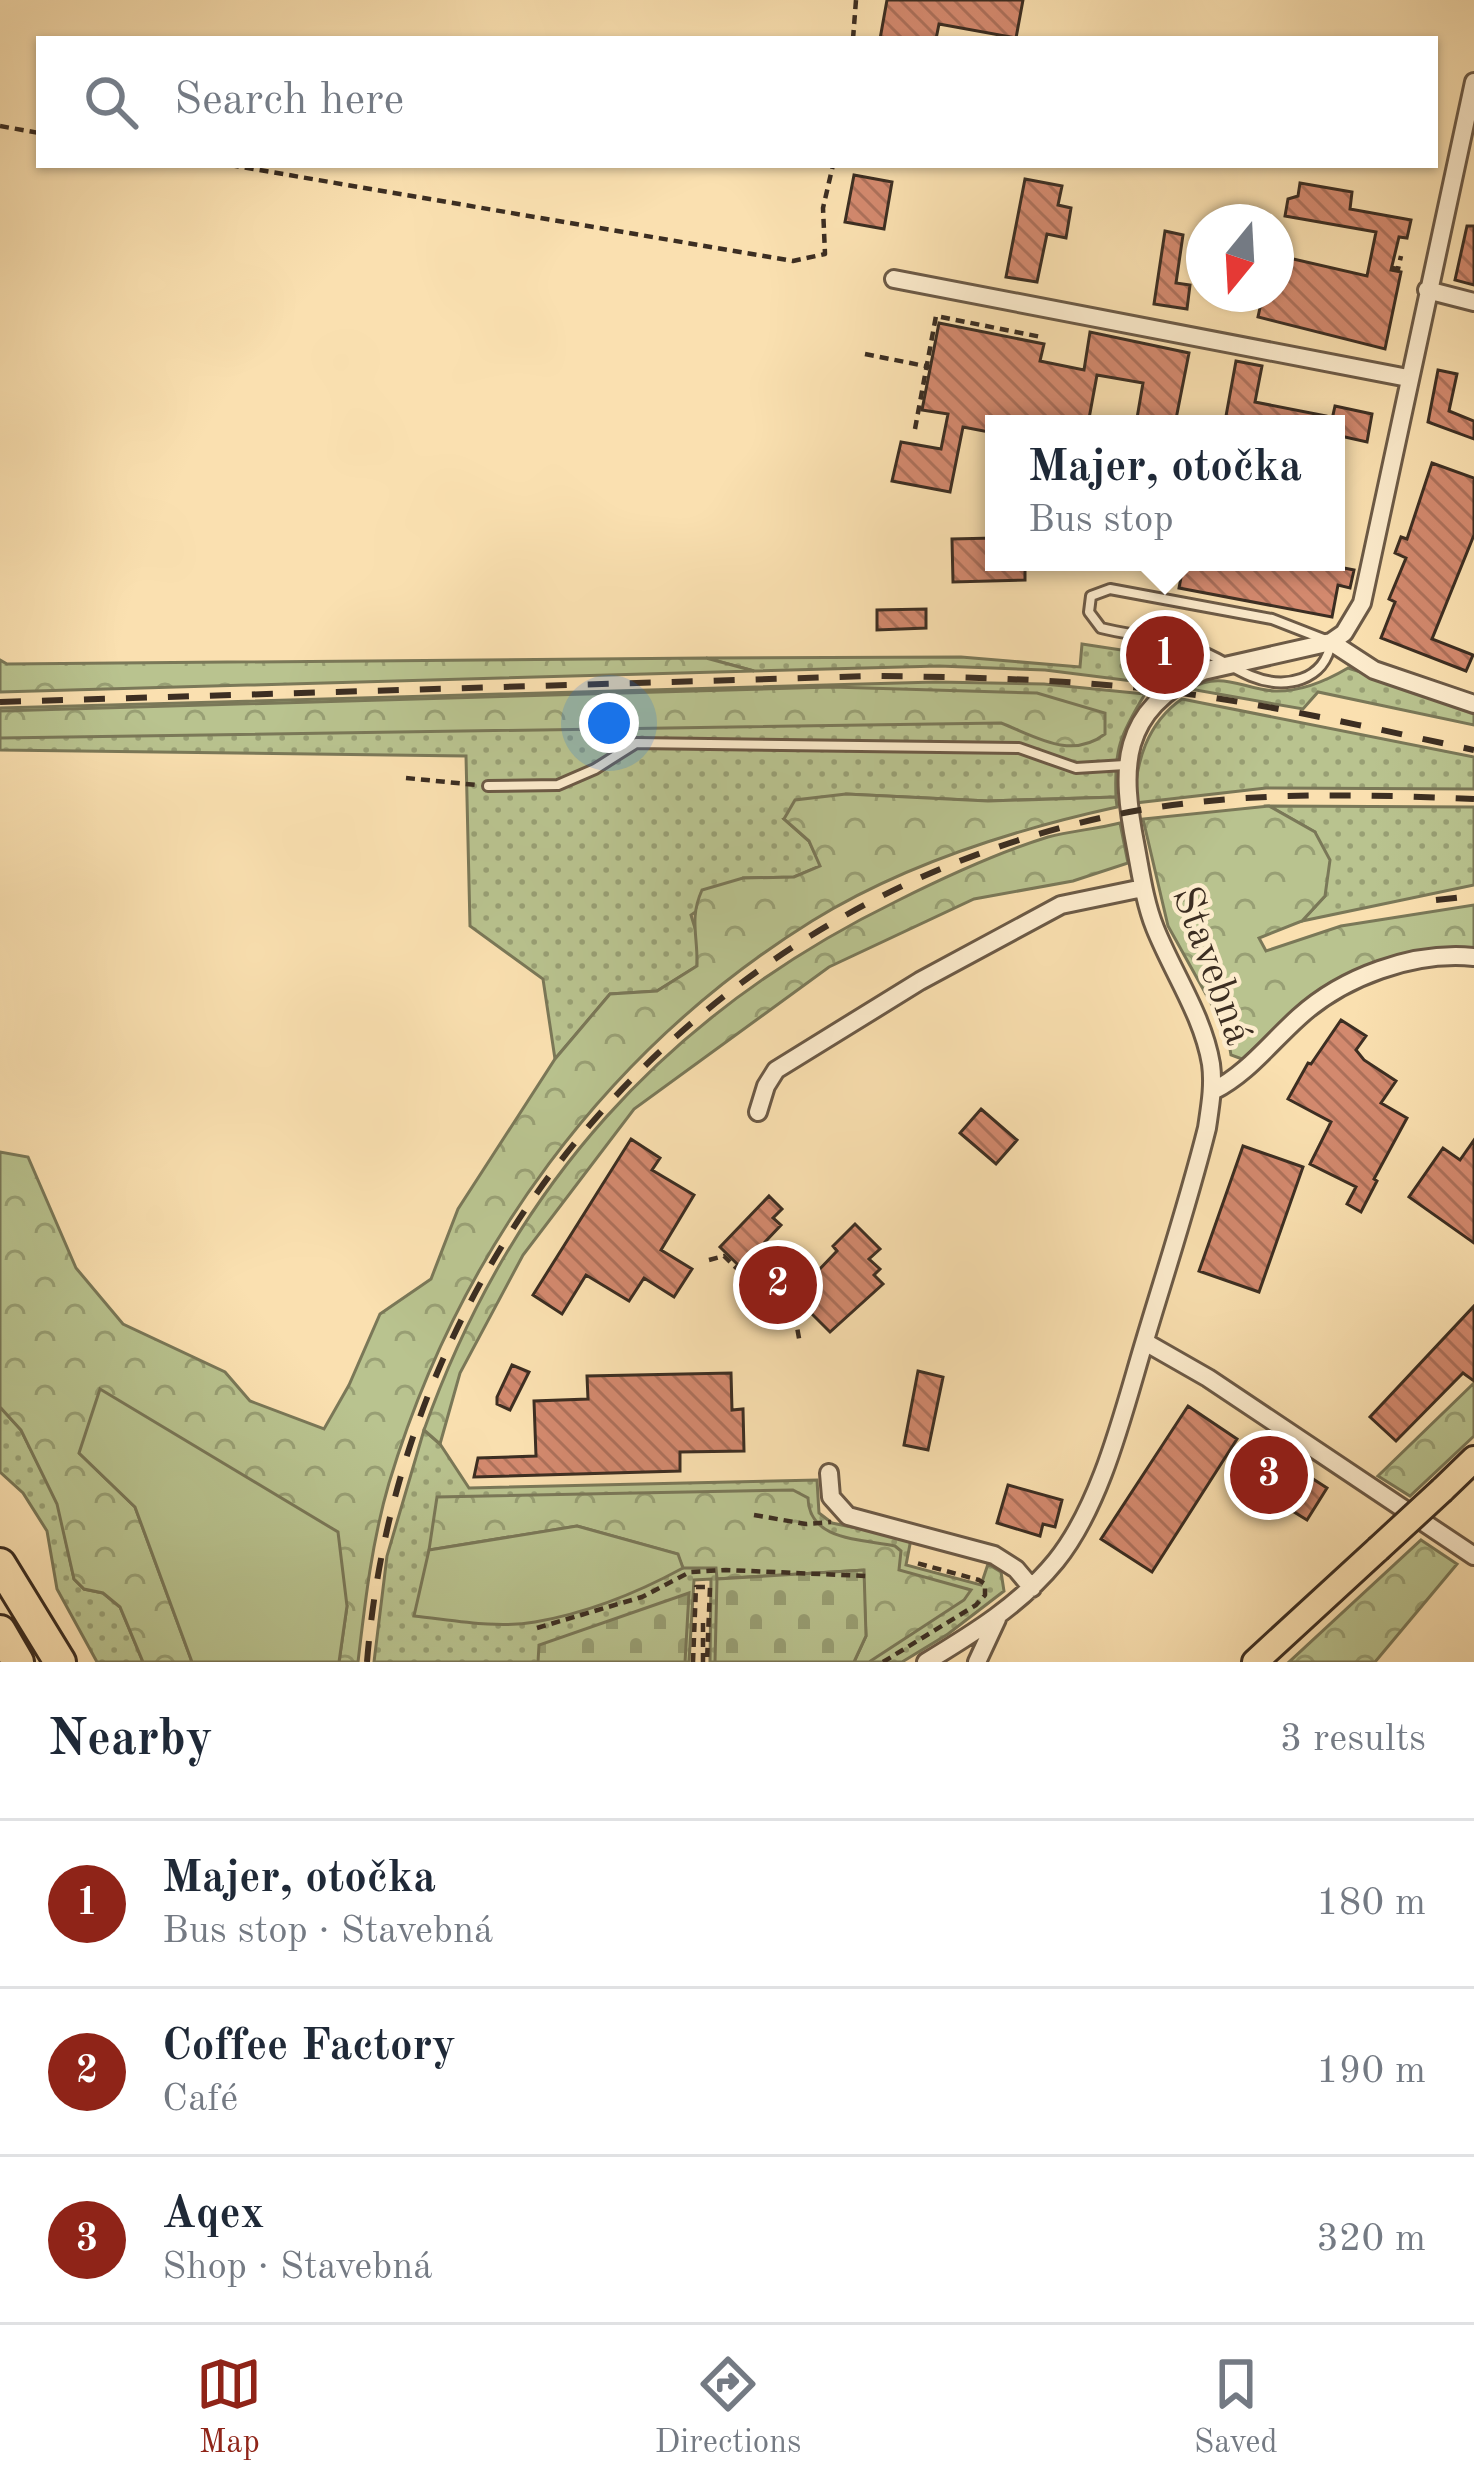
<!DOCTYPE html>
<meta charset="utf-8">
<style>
body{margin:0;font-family:"Old Standard TT",serif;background:#f2f2f3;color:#1f2937}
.compass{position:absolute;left:1186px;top:204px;width:108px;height:108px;border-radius:50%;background:#fff;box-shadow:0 3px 9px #0004;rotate:198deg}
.you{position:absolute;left:609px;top:723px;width:42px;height:42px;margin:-30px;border:9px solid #fff;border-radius:50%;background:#1a73e8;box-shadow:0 0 0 18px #1a73e833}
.badge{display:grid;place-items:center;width:78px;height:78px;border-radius:50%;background:#8f2418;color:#fff;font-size:39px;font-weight:700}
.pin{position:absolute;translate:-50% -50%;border:6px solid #fff;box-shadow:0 3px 12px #0006}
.popup{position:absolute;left:985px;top:415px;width:360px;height:156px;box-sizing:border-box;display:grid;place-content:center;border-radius:0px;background:#fff;filter:drop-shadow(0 3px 9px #0005);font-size:39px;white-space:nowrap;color:#747a83}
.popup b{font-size:45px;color:#1f2937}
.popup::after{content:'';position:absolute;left:50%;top:100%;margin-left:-24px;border:24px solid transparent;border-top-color:#fff}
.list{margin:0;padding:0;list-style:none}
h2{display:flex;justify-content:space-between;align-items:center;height:156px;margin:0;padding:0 48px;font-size:51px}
h2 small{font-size:39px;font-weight:400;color:#747a83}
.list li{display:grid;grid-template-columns:78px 1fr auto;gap:36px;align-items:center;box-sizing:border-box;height:168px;padding:0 48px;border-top:3px solid #e0e1e3}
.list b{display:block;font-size:45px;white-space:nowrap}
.list p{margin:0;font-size:39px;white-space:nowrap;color:#747a83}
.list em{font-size:39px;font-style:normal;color:#747a83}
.icon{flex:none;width:66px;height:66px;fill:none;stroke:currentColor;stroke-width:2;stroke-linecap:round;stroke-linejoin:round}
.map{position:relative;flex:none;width:1474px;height:1662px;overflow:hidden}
.search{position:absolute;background:#fff;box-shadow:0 3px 9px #0004;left:36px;right:36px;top:36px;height:132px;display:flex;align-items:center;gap:30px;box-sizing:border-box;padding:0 42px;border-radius:0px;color:#747a83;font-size:45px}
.sheet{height:660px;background:#fff}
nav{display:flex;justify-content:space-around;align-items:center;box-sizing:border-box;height:168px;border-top:3px solid #e0e1e3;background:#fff;font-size:33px;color:#747a83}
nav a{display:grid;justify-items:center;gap:6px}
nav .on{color:#8f2418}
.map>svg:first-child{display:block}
.grass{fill:url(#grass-dots);stroke:#7a7858;stroke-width:3}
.forest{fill:url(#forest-crowns);stroke:#7a7858;stroke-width:3}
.cemetery{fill:url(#cemetery-stones);stroke:#7a7858;stroke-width:3}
.garden{fill:#b9c38f;stroke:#7a7858;stroke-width:3}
.building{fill:url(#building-back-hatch);stroke:#3c2e22;stroke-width:3}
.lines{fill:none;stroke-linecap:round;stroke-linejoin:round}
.lane-casing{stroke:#6c5a46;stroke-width:14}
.street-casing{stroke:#6c5a46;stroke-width:22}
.primary-casing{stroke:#3c2e22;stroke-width:30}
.highway-casing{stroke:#3c2e22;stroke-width:36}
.path{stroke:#3c2e22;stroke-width:4.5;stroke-dasharray:9 6;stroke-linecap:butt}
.lane{stroke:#fcebcc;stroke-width:8}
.street{stroke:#fcebcc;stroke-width:16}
.primary{stroke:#fae0b0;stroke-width:24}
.highway{stroke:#fae0b0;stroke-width:30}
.rail{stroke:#3c2e22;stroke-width:6;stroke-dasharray:21 21;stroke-linecap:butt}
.primary-bridge-casing{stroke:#3c2e22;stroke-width:30;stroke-linecap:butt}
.primary-bridge{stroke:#fae0b0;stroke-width:24}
.labels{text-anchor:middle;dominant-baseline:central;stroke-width:9;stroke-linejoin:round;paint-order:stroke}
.street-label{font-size:42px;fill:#3c2e22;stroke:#fcebcc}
</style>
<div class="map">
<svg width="1474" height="1662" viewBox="0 0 1474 1662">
<defs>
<pattern id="grass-dots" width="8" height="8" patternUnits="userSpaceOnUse" patternTransform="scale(3)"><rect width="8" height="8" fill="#b9c38f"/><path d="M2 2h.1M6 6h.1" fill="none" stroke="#989f74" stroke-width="1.8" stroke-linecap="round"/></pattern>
<pattern id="forest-crowns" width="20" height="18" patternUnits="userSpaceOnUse" patternTransform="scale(3)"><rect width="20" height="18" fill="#b9c38f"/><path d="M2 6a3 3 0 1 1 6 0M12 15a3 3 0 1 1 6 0" fill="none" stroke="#989f74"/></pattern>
<pattern id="cemetery-stones" width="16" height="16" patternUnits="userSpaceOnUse" patternTransform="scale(3)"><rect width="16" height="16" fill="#b9c38f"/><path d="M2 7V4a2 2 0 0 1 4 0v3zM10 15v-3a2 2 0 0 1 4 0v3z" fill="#989f74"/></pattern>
<pattern id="building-back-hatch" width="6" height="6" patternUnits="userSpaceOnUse" patternTransform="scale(3)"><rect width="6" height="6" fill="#d3896e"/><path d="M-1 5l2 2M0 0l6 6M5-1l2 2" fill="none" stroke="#ac705a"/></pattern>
</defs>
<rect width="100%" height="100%" fill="#fae0b0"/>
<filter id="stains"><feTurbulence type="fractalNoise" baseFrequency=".00167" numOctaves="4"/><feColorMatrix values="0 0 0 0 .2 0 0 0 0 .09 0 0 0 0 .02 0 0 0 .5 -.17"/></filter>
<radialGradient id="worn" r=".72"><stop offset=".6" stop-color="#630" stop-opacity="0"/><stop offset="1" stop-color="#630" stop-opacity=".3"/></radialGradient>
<path class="grass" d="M 1082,644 L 1161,656 L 1162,676 L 1148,683 L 1045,670 L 939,666 L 754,671 L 706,658 L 961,657 L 1080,667 Z
M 1348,668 L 1474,708 L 1474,725 L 1318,692 L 1303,709 L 1190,689 C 1220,670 1243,689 1274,691 C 1300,692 1326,681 1348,668 Z
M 936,682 L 1044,684 L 1145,694 C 1120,735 1114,749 1116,797 L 988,801 L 846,794 L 784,819 L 809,841 L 821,866 L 794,877 L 743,878 L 691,915 L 698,938 L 697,966 L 657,991 L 610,994 L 555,1059 L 543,979 L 470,926 L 466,756 L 0,750 L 0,708 Z
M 1182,699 L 1474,757 L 1474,789 L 1266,788 L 1135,803 C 1135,763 1147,723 1182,699 Z
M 1269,806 L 1474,807 L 1474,885 L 1302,921 L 1325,896 L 1315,832 Z
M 0,1407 L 21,1430 L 58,1504 L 74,1579 L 84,1589 L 103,1593 L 120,1607 L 143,1662 L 97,1662 L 57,1589 L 47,1531 L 23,1493 L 0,1472 Z
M 424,1430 L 440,1444 L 469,1488 L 817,1480 L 819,1513 L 832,1523 L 911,1539 L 906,1565 L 981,1585 L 988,1564 L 1001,1572 L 1004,1591 L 948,1634 L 902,1662 L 710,1662 L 711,1579 L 694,1580 L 689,1662 L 374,1662 L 387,1556 Z"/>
<path class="forest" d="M 706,658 L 754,671 L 0,692 L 0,660 L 7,664 Z
M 832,687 L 1037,693 L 1105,713 L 1105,734 C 1071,760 1037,737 1001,723 L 0,738 L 0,711 Z
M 846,794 L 988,801 L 1116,797 L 1117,807 C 1012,830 904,864 812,921 C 605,1050 459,1251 389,1483 C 372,1541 365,1602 358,1662 L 339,1662 L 347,1606 L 79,1453 L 135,1507 L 192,1662 L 143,1662 L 120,1607 L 103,1593 L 84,1589 L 74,1579 L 57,1504 L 21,1430 L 0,1407 L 0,1152 L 28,1157 L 76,1268 L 123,1324 L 225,1372 L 250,1401 L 324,1429 L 349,1385 L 380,1314 L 431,1279 L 458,1209 L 555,1059 L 610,994 L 657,991 L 697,966 C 698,935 689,919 702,890 L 743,878 L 794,877 L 820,866 L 809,841 L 784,819 L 795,800 Z
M 1269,806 L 1315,832 L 1330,860 L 1325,896 L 1302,921 L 1259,938 L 1266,951 L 1341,926 L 1474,905 L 1474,948 L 1421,953 L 1290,1016 L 1242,1059 L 1231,1055 L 1227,1032 L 1168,926 L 1143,819 Z
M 1120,823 L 1128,863 L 1073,881 L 974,899 L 829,967 L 634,1109 L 523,1255 L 460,1373 L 440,1444 L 424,1430 C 510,1188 666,1014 897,901 C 945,877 996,853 1048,837 C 1071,831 1096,829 1120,823 Z
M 1474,1383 L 1474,1436 L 1410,1496 L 1378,1476 Z
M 793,1490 L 808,1498 C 809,1541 861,1539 895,1546 L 901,1551 L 899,1570 L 971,1590 L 964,1600 L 869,1662 L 854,1662 L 866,1636 L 863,1570 L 717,1579 L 716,1568 L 683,1568 L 677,1554 L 577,1526 L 429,1550 L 437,1497 Z
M 1421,1540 L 1457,1564 L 1375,1662 L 1289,1662 Z"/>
<path class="cemetery" d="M 864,1570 L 866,1636 L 854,1662 L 715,1662 L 717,1579 Z
M 689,1593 L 685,1662 L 538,1662 L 539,1645 Z"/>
<path class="garden" d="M 100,1389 L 338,1532 L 347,1606 L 339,1662 L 192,1662 L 135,1507 L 79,1453 Z
M 577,1526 L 678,1554 L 683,1568 C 637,1593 587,1613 535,1622 C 496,1629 452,1620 414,1616 L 429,1550 Z"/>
<path class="building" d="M 887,0 L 1023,0 L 1016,38 L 939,24 L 936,39 L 880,39 Z
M 854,175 L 892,182 L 884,229 L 845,222 Z
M 1025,179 L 1062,186 L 1058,205 L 1071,208 L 1066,238 L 1047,234 L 1037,282 L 1006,277 Z
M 1300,183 L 1352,192 L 1350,209 L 1411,220 L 1407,238 L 1399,237 L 1391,270 L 1401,272 L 1385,349 L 1258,317 L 1263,294 L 1276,294 L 1276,255 L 1367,276 L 1376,232 L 1285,216 L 1288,199 L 1298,196 Z
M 1467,226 L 1474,226 L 1474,285 L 1455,280 Z
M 1165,231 L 1183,235 L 1176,283 L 1190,285 L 1187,309 L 1154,304 Z
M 939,323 L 1044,344 L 1040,361 L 1084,370 L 1090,332 L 1189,353 L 1175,424 L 1136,424 L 1143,383 L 1097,375 L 1088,424 L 994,424 L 994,433 L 963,427 L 950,492 L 892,481 L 901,442 L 941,449 L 948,414 L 922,410 Z
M 1236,361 L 1262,366 L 1255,402 L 1326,416 L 1325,424 L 1280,424 L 1226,416 Z
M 1438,370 L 1457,374 L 1449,411 L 1474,421 L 1474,439 L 1428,422 Z
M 1335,406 L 1372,414 L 1367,442 L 1336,435 L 1336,424 L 1331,424 Z
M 1432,463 L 1474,478 L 1474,535 L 1432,639 L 1473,655 L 1466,671 L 1381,638 L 1395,602 L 1389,599 L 1406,558 L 1395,553 L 1401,537 L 1407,539 Z
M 994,538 L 994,562 L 1025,562 L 1025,580 L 953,582 L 952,539 Z
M 1184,562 L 1313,562 L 1354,570 L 1350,588 L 1338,585 L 1332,617 L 1179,588 Z
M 926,609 L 926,628 L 877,630 L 877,610 Z
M 1341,1020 L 1366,1036 L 1356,1050 L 1364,1060 L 1396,1081 L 1381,1103 L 1407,1118 L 1374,1179 L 1377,1181 L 1361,1212 L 1347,1204 L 1356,1187 L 1310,1164 L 1331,1122 L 1288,1099 L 1308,1063 L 1311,1064 Z
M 981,1109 L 1017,1140 L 996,1164 L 960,1133 Z
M 631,1139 L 660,1158 L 652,1170 L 694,1195 L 661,1250 L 692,1269 L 674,1297 L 644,1278 L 629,1301 L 586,1275 L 562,1314 L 533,1295 Z
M 1474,1140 L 1474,1243 L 1409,1197 L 1443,1148 L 1460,1160 Z
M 1243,1146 L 1303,1167 L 1259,1292 L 1199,1271 Z
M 769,1196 L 782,1209 L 773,1218 L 781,1225 L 765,1242 L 799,1276 L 808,1268 L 815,1274 L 837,1251 L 833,1246 L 855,1224 L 880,1249 L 869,1259 L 880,1269 L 874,1275 L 883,1284 L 830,1332 L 803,1305 L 791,1317 L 720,1247 Z
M 1474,1306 L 1474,1381 L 1463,1373 L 1396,1441 L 1370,1417 Z
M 512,1365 L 529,1372 L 510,1410 L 497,1404 L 497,1397 Z
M 918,1371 L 943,1377 L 928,1450 L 904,1445 Z
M 731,1373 L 732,1410 L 743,1409 L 744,1451 L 680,1452 L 680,1471 L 474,1477 L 478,1458 L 536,1456 L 534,1401 L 588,1399 L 587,1376 Z
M 1188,1406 L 1237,1439 L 1152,1572 L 1101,1539 Z
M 1268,1450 L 1327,1488 L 1307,1520 L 1247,1483 Z
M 1008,1485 L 1062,1500 L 1055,1527 L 1043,1524 L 1040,1536 L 997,1523 Z"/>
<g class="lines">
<g class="lane-casing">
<path id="lane" d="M 1110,589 L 1272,619 L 1331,642 C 1325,681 1285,690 1251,676 C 1231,668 1214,654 1193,648 C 1163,639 1131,635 1101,628 L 1089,612 L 1091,596 Z
M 488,786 L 558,785 L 595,769 L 636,743 L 1019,748 L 1076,768 L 1125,765"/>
</g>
<g class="street-casing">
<path id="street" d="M 894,279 L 1408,378
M 1427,290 L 1474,302
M 1331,642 L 1374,670 L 1474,704
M 1213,1091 C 1248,1073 1269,1044 1299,1017 C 1343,977 1413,951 1474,957
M 758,1112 L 766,1086 L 776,1070 L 920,981 L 1061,905 L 1143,888
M 1145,1342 L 1208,1378 L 1474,1556
M 829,1473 L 831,1497 L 848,1516 L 994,1555 L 1016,1569 L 1032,1588
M 926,1662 C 974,1633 1021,1604 1056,1561 C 1102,1504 1124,1409 1145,1340 C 1166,1270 1189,1200 1207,1128 C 1210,1107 1214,1086 1211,1064 C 1203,1016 1173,973 1155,928 C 1145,903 1141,875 1136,848 C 1120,767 1119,711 1203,671 L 1331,642 L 1344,633 L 1362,603 L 1474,82
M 977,1662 L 997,1619"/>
</g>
<g class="primary-casing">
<path id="primary" d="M 1442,1490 L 1474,1459
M 1255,1662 L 1378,1549"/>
</g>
<g class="highway-casing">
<path id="highway" d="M 0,1564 L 60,1662
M 0,1631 L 18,1662"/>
</g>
<path class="path" d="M 853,39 L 856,0
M 0,126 L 39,133
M 230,165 L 793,261 L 825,254 L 823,208 L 833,165
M 1392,268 L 1398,269 L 1401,256
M 941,317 L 1041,337
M 865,354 L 930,367
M 915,429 L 936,316
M 406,778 L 477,785
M 709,1260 L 724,1256 L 797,1327 L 800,1344
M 1239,1471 L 1262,1486 L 1263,1484
M 754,1515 L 806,1524 L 831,1522
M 537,1628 L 642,1597 L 690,1572 L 726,1570 L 866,1576
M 693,1662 L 696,1587 L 710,1587 L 707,1662
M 703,1662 L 703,1618
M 883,1662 L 976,1605 L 985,1595 L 985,1584 L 979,1580 L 913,1562"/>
<use href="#lane" class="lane"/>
<use href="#street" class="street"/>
<use href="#primary" class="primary"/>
<use href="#highway" class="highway"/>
<path class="rail" d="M 0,702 L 871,676 C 969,677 1067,679 1166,691 C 1269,704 1372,728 1474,750
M 1436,900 L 1474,896
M 367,1662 C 401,1239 712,892 1129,812 C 1242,791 1360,794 1474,799"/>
<g class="primary-bridge-casing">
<path id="primary-bridge" d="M 1378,1549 L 1442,1490"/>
</g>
<use href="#primary-bridge" class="primary-bridge"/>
</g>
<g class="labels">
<g class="street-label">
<text transform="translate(1211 966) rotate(70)">Stavebná</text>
</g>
</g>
<rect width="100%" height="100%" filter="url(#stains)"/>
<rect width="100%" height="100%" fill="url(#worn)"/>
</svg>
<svg class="compass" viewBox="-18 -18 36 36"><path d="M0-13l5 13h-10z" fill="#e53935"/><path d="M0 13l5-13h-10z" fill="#747a83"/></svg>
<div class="you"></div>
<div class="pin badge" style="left:1165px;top:655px">1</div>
<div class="popup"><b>Majer, otočka</b>Bus stop</div>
<div class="pin badge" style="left:778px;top:1285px">2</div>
<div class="pin badge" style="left:1269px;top:1475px">3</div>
<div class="search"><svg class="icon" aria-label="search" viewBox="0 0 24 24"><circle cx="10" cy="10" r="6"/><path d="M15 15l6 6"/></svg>Search here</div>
</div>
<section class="sheet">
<h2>Nearby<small>3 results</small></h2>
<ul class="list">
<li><span class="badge">1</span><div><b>Majer, otočka</b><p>Bus stop · Stavebná</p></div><em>180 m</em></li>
<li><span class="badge">2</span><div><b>Coffee Factory</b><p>Café</p></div><em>190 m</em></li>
<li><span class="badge">3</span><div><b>Aqex</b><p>Shop · Stavebná</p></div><em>320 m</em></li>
</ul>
</section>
<nav>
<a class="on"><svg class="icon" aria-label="map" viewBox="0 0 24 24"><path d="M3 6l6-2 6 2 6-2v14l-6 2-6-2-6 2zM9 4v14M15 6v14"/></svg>Map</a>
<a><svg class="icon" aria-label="directions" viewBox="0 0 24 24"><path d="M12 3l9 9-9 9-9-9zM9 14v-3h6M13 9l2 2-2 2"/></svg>Directions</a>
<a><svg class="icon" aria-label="saved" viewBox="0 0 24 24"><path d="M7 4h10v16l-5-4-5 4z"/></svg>Saved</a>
</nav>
